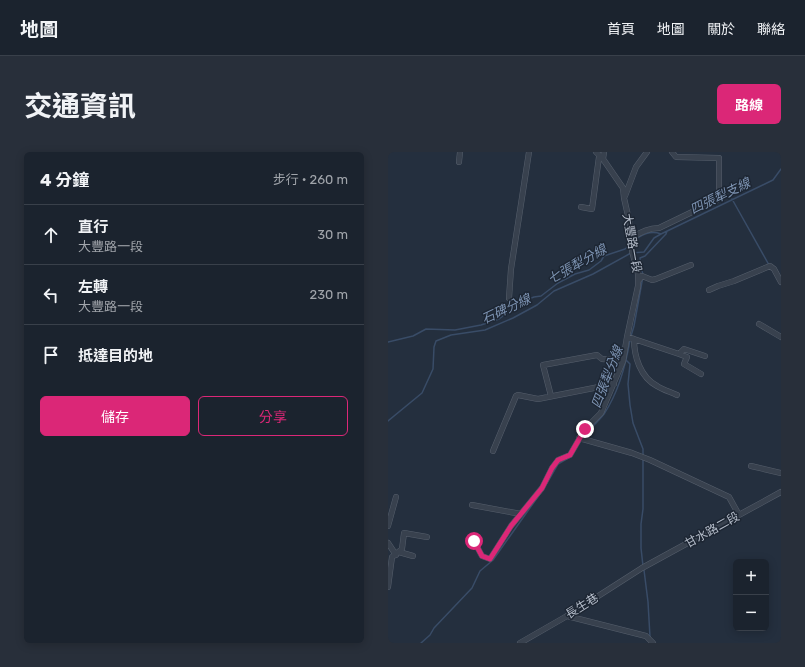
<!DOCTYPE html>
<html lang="zh-TW">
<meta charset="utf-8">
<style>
body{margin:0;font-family:Rubik,"Noto Sans TC",sans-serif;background:#282f3a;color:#f1f3f6}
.controls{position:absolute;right:12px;bottom:12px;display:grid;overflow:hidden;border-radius:6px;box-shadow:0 2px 10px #0003}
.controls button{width:36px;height:36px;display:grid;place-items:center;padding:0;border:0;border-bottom:1px solid #39404a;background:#1b232e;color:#f1f3f6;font:20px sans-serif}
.stop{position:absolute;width:12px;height:12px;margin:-9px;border:3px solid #db2777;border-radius:50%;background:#fff}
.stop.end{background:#db2777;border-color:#fff;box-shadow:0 1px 4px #0008}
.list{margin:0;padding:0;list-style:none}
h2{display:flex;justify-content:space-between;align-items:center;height:52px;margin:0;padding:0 16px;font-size:17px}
h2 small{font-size:13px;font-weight:400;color:#a0a4aa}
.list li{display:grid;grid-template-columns:26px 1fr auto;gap:12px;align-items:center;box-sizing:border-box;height:60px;padding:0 16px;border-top:1px solid #39404a}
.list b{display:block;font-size:15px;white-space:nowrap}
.list p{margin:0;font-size:13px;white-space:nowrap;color:#a0a4aa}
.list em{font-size:13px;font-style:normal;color:#a0a4aa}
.actions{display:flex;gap:8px;padding:12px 16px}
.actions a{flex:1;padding:9px 0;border:1px solid #db2777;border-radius:6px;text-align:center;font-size:14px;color:#db2777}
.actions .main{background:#db2777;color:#fff}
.icon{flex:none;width:22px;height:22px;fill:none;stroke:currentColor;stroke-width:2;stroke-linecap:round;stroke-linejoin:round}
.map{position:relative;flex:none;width:393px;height:491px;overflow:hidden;border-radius:6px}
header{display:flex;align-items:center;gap:24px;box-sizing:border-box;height:56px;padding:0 20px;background:#1b232e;border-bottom:1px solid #39404a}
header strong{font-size:19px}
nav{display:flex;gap:22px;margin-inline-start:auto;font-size:14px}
.intro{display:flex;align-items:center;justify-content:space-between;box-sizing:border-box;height:96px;padding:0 24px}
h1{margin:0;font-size:28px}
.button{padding:10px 18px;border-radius:6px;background:#db2777;color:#fff;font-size:14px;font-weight:700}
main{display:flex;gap:24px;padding:0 24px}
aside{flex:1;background:#1b232e;border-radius:6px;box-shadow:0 2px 10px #0003}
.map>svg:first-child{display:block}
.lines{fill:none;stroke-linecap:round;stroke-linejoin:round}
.stream{stroke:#394c67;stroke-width:1.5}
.minor-casing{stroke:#565f6c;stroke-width:6}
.minor{stroke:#38414e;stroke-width:5}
.route{stroke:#db2777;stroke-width:5}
.labels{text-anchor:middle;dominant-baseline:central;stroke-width:3;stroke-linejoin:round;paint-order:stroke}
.street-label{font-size:12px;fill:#b4bcc9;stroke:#1d2633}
.water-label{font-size:13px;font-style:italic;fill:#7c92b1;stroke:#1d2633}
</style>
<header>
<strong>地圖</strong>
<nav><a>首頁</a><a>地圖</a><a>關於</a><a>聯絡</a></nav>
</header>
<div class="intro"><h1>交通資訊</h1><a class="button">路線</a></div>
<main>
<aside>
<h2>4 分鐘<small>步行 · 260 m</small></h2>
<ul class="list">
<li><svg class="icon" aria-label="ahead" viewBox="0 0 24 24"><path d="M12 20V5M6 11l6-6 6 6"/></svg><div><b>直行</b><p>大豐路一段</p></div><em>30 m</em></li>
<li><svg class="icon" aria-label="left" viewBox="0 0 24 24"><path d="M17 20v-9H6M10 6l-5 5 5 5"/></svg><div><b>左轉</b><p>大豐路一段</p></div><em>230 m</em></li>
<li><svg class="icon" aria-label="arrive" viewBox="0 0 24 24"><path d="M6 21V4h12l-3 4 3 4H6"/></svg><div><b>抵達目的地</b></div></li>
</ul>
<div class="actions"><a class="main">儲存</a><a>分享</a></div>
</aside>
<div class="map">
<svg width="393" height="491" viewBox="0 0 393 491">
<rect width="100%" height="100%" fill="#242f3e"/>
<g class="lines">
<path class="stream" d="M 344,47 L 381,113
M 244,90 C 253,83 262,78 273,82
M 243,184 L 246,174 L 255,124 L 252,106 L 257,104 L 278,82 L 279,79
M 0,190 L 25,184 L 38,177 L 67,178 L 93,173 L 111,167 L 133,150 L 146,145 L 153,144 L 170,131 L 187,122 L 201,118 L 213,109 L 216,104 L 237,97 L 242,93
M 238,208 L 242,212 L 240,232 L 242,253 L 245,271 L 255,297 L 255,357 L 253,372 L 253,396 L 255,414
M 0,269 L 34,241 L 45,217 L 46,195 L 48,189 L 63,183 L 97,178 L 125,166 L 149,153 L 166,139 L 205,122 L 243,101 L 256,100 L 266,86 L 273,82 L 385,28 L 393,17
M 195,285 C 201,277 210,270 216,262 C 230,241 238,212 242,188
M 159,331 L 170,312 L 182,305
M 256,418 L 260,450 L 262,485
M 33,491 L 42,483 L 46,476 L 84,436 L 92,419 L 105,408 L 154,339"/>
<g class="minor-casing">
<path id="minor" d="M 215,7 L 216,0
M 71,10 L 72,0
M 237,44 L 248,15 L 259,0
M 193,55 L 204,57 L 211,5
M 244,86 C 252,80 260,76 271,76 L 329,48 L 331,43 L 331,6 L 288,5 L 284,0
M 251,128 L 254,124 L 264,128 L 268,127 L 303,113
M 321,138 L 330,134 L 346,129 L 382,114 L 386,117 L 393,130
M 121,146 L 123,117 L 141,0
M 371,172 L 393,185
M 239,185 L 246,187 L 291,202 L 296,197 L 317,204
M 246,187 C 246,204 252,225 269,234 C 275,238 283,240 289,243
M 291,202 L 299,205 L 296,212 L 313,222
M 163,244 L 155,213 L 209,203 L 214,207 L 235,209
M 191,286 L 244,301 L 262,308 L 341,345 L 351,363
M 105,299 L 128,244 L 130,243 L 150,247 L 226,232
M 363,314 L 393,321
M 84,353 L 133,362
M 0,374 L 8,345
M 86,389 L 94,404 L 102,407 L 123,374 L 154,336 L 164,316 L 170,308 L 182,303 L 197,277 L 213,261 L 235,209 L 239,185 L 250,134 L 250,122 L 244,99 L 243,77 L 236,46 L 235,36 L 215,7 L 208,0
M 0,391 L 8,403
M 11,400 L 25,404
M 0,435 L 4,405 L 14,397 L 16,381 L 39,385
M 179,464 L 258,484 L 265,491
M 132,491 L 179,464 L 254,416 L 393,340"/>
</g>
<use href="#minor" class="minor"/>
</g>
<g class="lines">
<path class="route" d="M 86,389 L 94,404 L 102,407 L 123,374 L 154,336 L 164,316 L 170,308 L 182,303 L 197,277"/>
</g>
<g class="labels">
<g class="street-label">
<text transform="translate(244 91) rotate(80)">大豐路一段</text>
<text transform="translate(324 378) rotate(-29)">甘水路二段</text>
<text transform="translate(194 454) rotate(-32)">長生巷</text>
</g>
<g class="water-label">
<text transform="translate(332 44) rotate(-26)">四張犁支線</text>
<text transform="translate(189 112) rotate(-30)">七張犁分線</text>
<text transform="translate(118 157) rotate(-25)">石碑分線</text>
<text transform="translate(219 225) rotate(-69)">四張犁分線</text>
</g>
</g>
</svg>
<div class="controls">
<button>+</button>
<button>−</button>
</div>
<div class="stop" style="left:86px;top:389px"></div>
<div class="stop end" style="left:197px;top:277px"></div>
</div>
</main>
